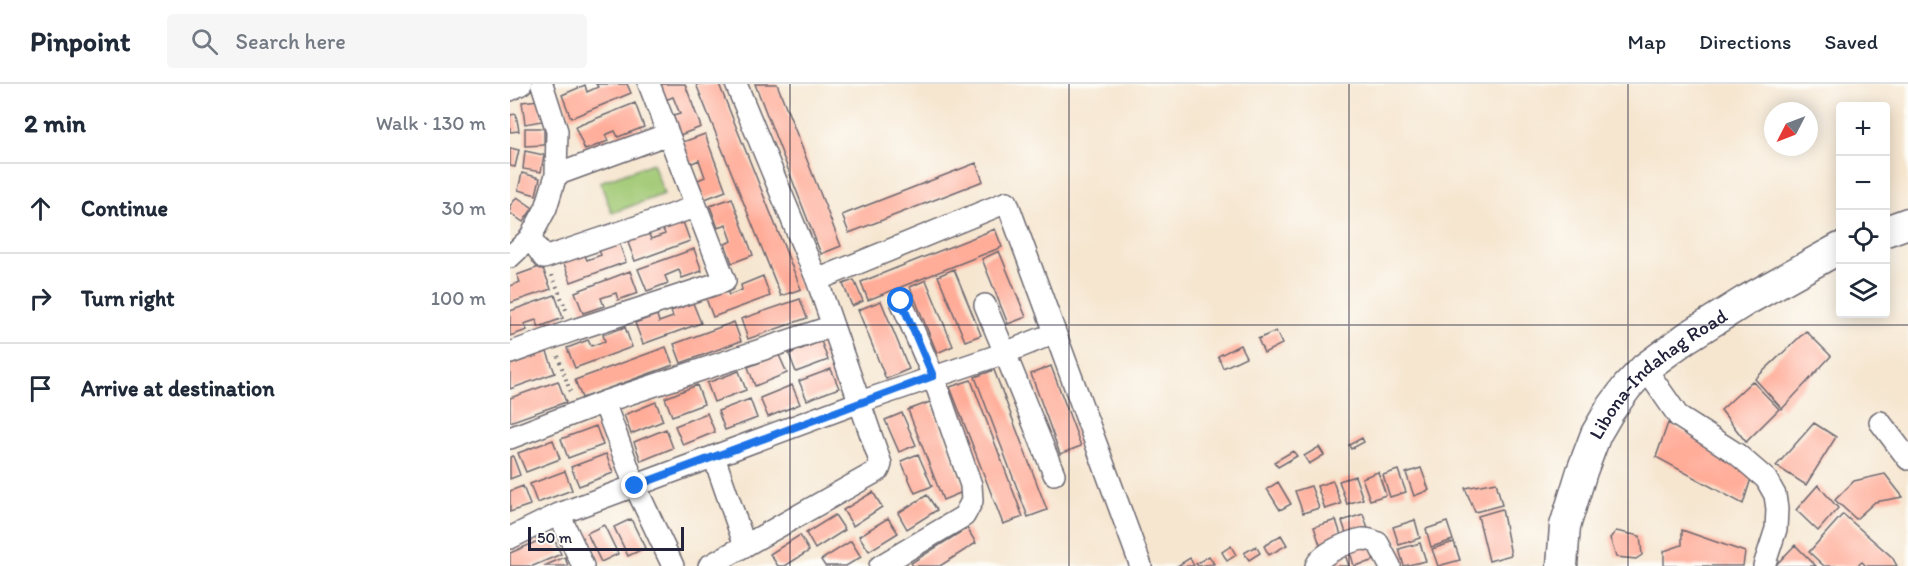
<!DOCTYPE html>
<meta charset="utf-8">
<style>
body{margin:0;font-family:Itim,sans-serif;background:#f6f6f7;color:#1f2937}
.controls{position:absolute;right:18px;top:18px;display:grid;overflow:hidden;border-radius:6px;box-shadow:0 3px 15px #0003}
.controls button{width:54px;height:54px;display:grid;place-items:center;padding:0;border:0;border-bottom:2px solid #e0e1e3;background:#fff;color:#1f2937;font:30px sans-serif}
.compass{position:absolute;left:1254px;top:18px;width:54px;height:54px;border-radius:50%;background:#fff;box-shadow:0 3px 15px #0003;rotate:228deg}
.scale{position:absolute;left:18px;bottom:15px;width:156px;box-sizing:border-box;padding-left:6px;border:3px solid #22223b;border-top:0;font-size:16px;line-height:21px;white-space:nowrap;color:#22223b;-webkit-text-stroke:4px #fdfcf7;paint-order:stroke}
.stop{position:absolute;width:18px;height:18px;margin:-14px;border:4px solid #1a73e8;border-radius:50%;background:#fff}
.stop.end{background:#1a73e8;border-color:#fff;box-shadow:0 2px 6px #0008}
.list{margin:0;padding:0;list-style:none}
h2{display:flex;justify-content:space-between;align-items:center;height:78px;margin:0;padding:0 24px;font-size:26px}
h2 small{font-size:20px;font-weight:400;color:#747a83}
.list li{display:grid;grid-template-columns:39px 1fr auto;gap:18px;align-items:center;box-sizing:border-box;height:90px;padding:0 24px;border-top:2px solid #e0e1e3}
.list b{display:block;font-size:22px;white-space:nowrap}
.list em{font-size:20px;font-style:normal;color:#747a83}
.icon{flex:none;width:33px;height:33px;fill:none;stroke:currentColor;stroke-width:2;stroke-linecap:round;stroke-linejoin:round}
.map{position:relative;flex:none;width:1398px;height:482px;overflow:hidden}
header{display:flex;align-items:center;gap:36px;box-sizing:border-box;height:84px;padding:0 30px;background:#fff;border-bottom:2px solid #e0e1e3}
header strong{font-size:28px}
nav{display:flex;gap:33px;margin-inline-start:auto;font-size:21px}
.search{width:420px;height:54px;background:#f6f6f7;display:flex;align-items:center;gap:15px;box-sizing:border-box;padding:0 21px;border-radius:6px;color:#747a83;font-size:22px}
main{display:flex}
aside{flex:1;background:#fff}
.map>svg:first-child{display:block}
.green{fill:#a1c974;stroke:#627658;stroke-width:1.5}
.building{fill:#ffac98}
.lines{fill:none;stroke-linecap:round;stroke-linejoin:round}
.minor-casing{stroke:#6c676f;stroke-width:24}
.secondary-casing{stroke:#6c676f;stroke-width:33}
.path{stroke:#6c676f;stroke-width:4;stroke-dasharray:1.5 4.5;stroke-linecap:butt}
.minor{stroke:#fff;stroke-width:21}
.secondary{stroke:#fff;stroke-width:30}
.route{stroke:#1a73e8;stroke-width:8}
.grid{fill:none;stroke:#22223b;stroke-width:1.5;stroke-opacity:0.55}
.labels{text-anchor:middle;dominant-baseline:central;stroke-width:6;stroke-linejoin:round;paint-order:stroke}
.street-label{font-size:20px;fill:#22223b;stroke:#fdfcf7}
</style>
<header>
<strong>Pinpoint</strong>
<div class="search"><svg class="icon" aria-label="search" viewBox="0 0 24 24"><circle cx="10" cy="10" r="6"/><path d="M15 15l6 6"/></svg>Search here</div>
<nav><a>Map</a><a>Directions</a><a>Saved</a></nav>
</header>
<main>
<aside>
<h2>2 min<small>Walk · 130 m</small></h2>
<ul class="list">
<li><svg class="icon" aria-label="ahead" viewBox="0 0 24 24"><path d="M12 20V5M6 11l6-6 6 6"/></svg><div><b>Continue</b></div><em>30 m</em></li>
<li><svg class="icon" aria-label="right" viewBox="0 0 24 24"><path d="M7 20v-9h11M14 6l5 5-5 5"/></svg><div><b>Turn right</b></div><em>100 m</em></li>
<li><svg class="icon" aria-label="arrive" viewBox="0 0 24 24"><path d="M6 21V4h12l-3 4 3 4H6"/></svg><div><b>Arrive at destination</b></div></li>
</ul>
</aside>
<div class="map">
<svg width="1398" height="482" viewBox="0 0 1398 482">
<rect width="100%" height="100%" fill="#fdfcf7"/>
<filter id="ink" filterUnits="userSpaceOnUse"><feTurbulence type="fractalNoise" baseFrequency=".0167" numOctaves="2"/><feDisplacementMap in="SourceGraphic" scale="12" xChannelSelector="R" yChannelSelector="G"/><feConvolveMatrix kernelMatrix="1 2 1 2 8 2 1 2 1" color-interpolation-filters="sRGB"/></filter>
<filter id="wash" filterUnits="userSpaceOnUse"><feTurbulence type="fractalNoise" baseFrequency=".008" numOctaves="4" result="noise"/><feDisplacementMap in="SourceGraphic" scale="24" xChannelSelector="R" yChannelSelector="G"/><feGaussianBlur stdDeviation="1.35" result="paint"/><feColorMatrix in="noise" values="0 0 0 0 0 0 0 0 0 0 0 0 0 0 0 0 0 1.4 0 .05"/><feComposite in="paint" operator="in"/></filter>
<g filter="url(#wash)">
<rect width="100%" height="100%" fill="#f6e6d0"/>
<path class="green" d="M 143,79 L 154,110 L 102,129 L 90,98 Z"/>
<g id="blocks">
<path class="building" d="M 86,0 L 117,0 L 121,9 L 61,34 L 52,11 L 75,1 L 77,8 L 88,3 Z
M 149,0 L 175,0 L 191,43 L 170,51 L 163,32 L 170,30 L 163,13 L 155,16 Z
M 186,0 L 209,0 L 291,205 L 271,212 Z
M 245,0 L 267,0 L 331,162 L 311,170 Z
M 29,16 L 32,37 L 15,40 L 12,18 Z
M 125,19 L 134,43 L 108,53 L 105,47 L 95,51 L 98,57 L 75,66 L 65,43 Z
M 6,30 L 9,47 L 0,48 L 0,31 Z
M 15,44 L 34,44 L 34,61 L 15,62 Z
M 195,50 L 216,107 L 195,115 L 188,96 L 195,93 L 189,76 L 180,80 L 173,58 Z
M 0,64 L 9,66 L 5,83 L 0,82 Z
M 15,67 L 34,71 L 31,88 L 13,85 Z
M 466,79 L 473,97 L 339,149 L 332,131 Z
M 12,89 L 30,94 L 26,111 L 8,106 Z
M 7,113 L 23,124 L 13,138 L 0,129 L 0,122 Z
M 222,114 L 243,171 L 222,179 L 215,160 L 222,157 L 216,140 L 208,144 L 200,122 Z
M 172,135 L 180,157 L 125,177 L 117,156 L 138,148 L 141,155 L 155,150 L 152,142 Z
M 485,145 L 492,163 L 358,216 L 351,198 Z
M 108,156 L 116,178 L 61,198 L 53,177 L 74,169 L 77,176 L 91,171 L 88,164 Z
M 184,165 L 192,187 L 172,194 L 169,186 L 155,192 L 158,199 L 137,207 L 128,185 Z
M 489,167 L 516,233 L 498,240 L 472,175 Z
M 32,182 L 41,205 L 0,219 L 0,202 L 10,198 L 7,191 Z
M 444,185 L 471,251 L 455,257 L 428,192 Z
M 120,187 L 128,209 L 108,216 L 106,209 L 91,214 L 94,222 L 73,229 L 65,208 Z
M 253,192 L 260,212 L 203,233 L 195,212 L 216,205 L 219,211 L 232,206 L 231,201 Z
M 344,196 L 353,217 L 342,222 L 333,200 Z
M 416,196 L 443,262 L 427,269 L 400,203 Z
M 45,211 L 53,234 L 29,243 L 26,236 L 14,240 L 17,246 L 0,252 L 0,227 Z
M 290,215 L 297,234 L 238,255 L 231,235 Z
M 371,217 L 399,285 L 376,295 L 348,226 Z
M 183,219 L 191,239 L 133,260 L 125,239 L 147,231 L 149,238 L 163,233 L 161,227 Z
M 224,238 L 231,257 L 171,279 L 164,260 Z
M 115,243 L 122,263 L 65,284 L 57,264 L 78,256 L 81,262 L 95,257 L 93,251 Z
M 766,247 L 772,260 L 754,269 L 748,255 Z
M 1296,247 L 1321,272 L 1272,325 L 1245,295 Z
M 311,257 L 318,276 L 286,288 L 279,270 Z
M 730,261 L 736,273 L 713,284 L 708,272 Z
M 156,263 L 163,281 L 72,314 L 65,296 Z
M 37,268 L 45,289 L 0,305 L 0,281 Z
M 269,271 L 277,289 L 245,302 L 238,283 Z
M 541,282 L 571,362 L 550,370 L 521,290 Z
M 321,285 L 329,304 L 297,316 L 289,297 Z
M 484,286 L 537,426 L 518,433 L 465,293 Z
M 229,287 L 236,306 L 204,318 L 197,299 Z
M 461,296 L 513,433 L 493,440 L 440,303 Z
M 48,297 L 56,318 L 0,338 L 0,314 Z
M 1242,297 L 1269,325 L 1236,358 L 1211,326 Z
M 187,301 L 194,320 L 162,332 L 155,314 Z
M 282,301 L 290,320 L 258,333 L 250,314 Z
M 240,315 L 247,334 L 215,346 L 208,327 Z
M 146,318 L 153,337 L 121,350 L 114,331 Z
M 420,318 L 455,407 L 433,416 L 398,326 Z
M 197,329 L 205,348 L 173,361 L 165,342 Z
M 392,329 L 406,361 L 389,368 L 375,336 Z
M 1158,339 L 1243,388 L 1233,420 L 1146,373 Z
M 1304,339 L 1326,353 L 1296,401 L 1266,382 Z
M 86,342 L 93,361 L 58,374 L 51,355 Z
M 156,345 L 163,364 L 131,377 L 124,358 Z
M 852,354 L 854,358 L 841,365 L 839,361 Z
M 43,356 L 50,375 L 16,388 L 8,369 Z
M 809,363 L 814,371 L 799,380 L 794,372 Z
M 783,367 L 787,372 L 768,383 L 764,378 Z
M 96,370 L 103,389 L 69,402 L 61,383 Z
M 408,370 L 422,402 L 405,409 L 391,377 Z
M 3,372 L 10,391 L 0,395 L 0,373 Z
M 911,384 L 919,406 L 904,412 L 896,389 Z
M 888,386 L 896,408 L 880,413 L 873,391 Z
M 55,387 L 62,406 L 27,419 L 20,400 Z
M 868,388 L 876,411 L 860,416 L 852,394 Z
M 1375,390 L 1393,413 L 1365,418 L 1346,435 L 1325,416 L 1344,397 Z
M 845,392 L 853,415 L 837,420 L 829,397 Z
M 823,397 L 831,420 L 815,425 L 807,402 Z
M 768,398 L 781,420 L 770,426 L 757,405 Z
M 986,398 L 992,421 L 965,428 L 955,404 Z
M 1308,401 L 1328,424 L 1308,447 L 1286,426 Z
M 13,402 L 20,421 L 0,428 L 0,407 Z
M 801,402 L 809,424 L 793,429 L 785,407 Z
M 363,408 L 372,423 L 343,442 L 333,426 Z
M 417,411 L 427,426 L 397,445 L 388,429 Z
M 992,425 L 1001,471 L 979,477 L 968,432 Z
M 853,430 L 859,448 L 838,455 L 832,437 Z
M 1333,430 L 1382,473 L 1387,482 L 1356,482 L 1352,478 L 1347,482 L 1314,482 L 1299,468 Z
M 325,431 L 335,446 L 305,465 L 296,449 Z
M 378,434 L 388,449 L 359,467 L 349,452 Z
M 121,435 L 135,464 L 118,472 L 104,443 Z
M 826,436 L 832,454 L 810,461 L 804,443 Z
M 905,436 L 910,454 L 889,461 L 883,443 Z
M 937,438 L 943,456 L 921,463 L 916,445 Z
M 94,441 L 108,470 L 91,478 L 77,449 Z
M 457,444 L 466,459 L 430,482 L 403,482 L 401,479 Z
M 1172,446 L 1235,468 L 1233,482 L 1154,482 L 1154,467 L 1172,461 Z
M 1106,447 L 1130,452 L 1132,471 L 1126,475 L 1106,473 L 1100,454 Z
M 42,451 L 51,470 L 23,482 L 0,482 L 0,469 Z
M 290,451 L 299,467 L 275,482 L 268,482 L 260,470 Z
M 771,451 L 777,461 L 759,471 L 754,462 Z
M 341,457 L 351,473 L 336,482 L 315,482 L 311,476 Z
M 860,457 L 866,476 L 844,482 L 839,464 Z
M 944,458 L 950,476 L 928,482 L 922,465 Z
M 910,459 L 916,477 L 894,482 L 889,465 Z
M 1285,461 L 1306,482 L 1265,482 Z
M 721,462 L 726,471 L 717,477 L 712,468 Z
M 746,462 L 750,469 L 739,476 L 734,469 Z
M 834,467 L 839,482 L 815,482 Z
M 699,472 L 704,480 L 688,482 L 686,480 Z
M 55,473 L 58,482 L 34,482 Z
M 680,474 L 684,482 L 667,482 Z"/>
</g>
</g>
<g filter="url(#ink)">
<use href="#blocks" fill-opacity="0" stroke="#6c676f" stroke-width="1.5"/>
<g class="lines">
<g class="minor-casing">
<path id="minor" d="M 226,0 L 307,196
M 0,6 L 11,0
M 46,91 L 158,50
M 20,154 L 34,174 L 185,123
M 0,173 L 20,154 L 36,124 L 46,91 L 47,47 L 32,0
M 475,221 L 495,269 L 532,254
M 323,242 L 307,196 L 497,118 L 631,482
M 0,269 L 64,246 L 215,197 L 139,0
M 1135,284 L 1169,333 L 1227,370 L 1256,395 L 1265,411 L 1267,425 L 1266,445 L 1254,482
M 94,318 L 125,402 L 163,482
M 1370,338 L 1398,375
M 0,354 L 94,318 L 323,242 L 371,380 L 369,386 L 199,482
M 204,373 L 235,462
M 0,454 L 49,430
M 73,482 L 49,430 L 350,318 L 495,269 L 544,390
M 370,482 L 454,432 L 462,417 L 461,401 L 423,292 L 391,217
M 806,482 C 811,469 840,457 853,455 C 859,455 864,457 868,459 L 880,482"/>
</g>
<g class="secondary-casing">
<g id="secondary">
<path d="M 1376,147 L 1398,139"/>
<path id="s1" d="M 1052,482 L 1055,442 L 1072,387 L 1086,350 L 1100,326 L 1117,303 L 1135,284 L 1176,254 L 1235,217 L 1330,164"/>
</g>
</g>
<path class="path" d="M 42,191 L 57,228
M 48,272 L 61,310"/>
<use href="#minor" class="minor"/>
<use href="#secondary" class="secondary"/>
</g>
</g>
<g class="lines" filter="url(#ink)">
<path class="route" d="M 125,402 L 423,292 L 391,217"/>
</g>
<path class="grid" d="M 280,0 L 280,482M 559,0 L 559,482M 839,0 L 839,482M 1118,0 L 1118,482M 0,241 L 1398,241"/>
<g class="labels">
<g class="street-label">
<text stroke="none"><textPath href="#s1" startOffset="225">Libona-Indahag Road</textPath></text>
</g>
</g>
</svg>
<div class="controls">
<button>+</button>
<button>−</button>
<button><svg class="icon" aria-label="locate" viewBox="0 0 24 24"><circle cx="12" cy="12" r="6"/><path d="M12 2v4M12 18v4M2 12h4M18 12h4"/></svg></button>
<button><svg class="icon" aria-label="layers" viewBox="0 0 24 24"><path d="M12 4l9 5-9 5-9-5zM3 14l9 5 9-5"/></svg></button>
</div>
<svg class="compass" viewBox="-18 -18 36 36"><path d="M0-13l5 13h-10z" fill="#e53935"/><path d="M0 13l5-13h-10z" fill="#747a83"/></svg>
<div class="scale">50 m</div>
<div class="stop" style="left:391px;top:217px"></div>
<div class="stop end" style="left:125px;top:402px"></div>
</div>
</main>
